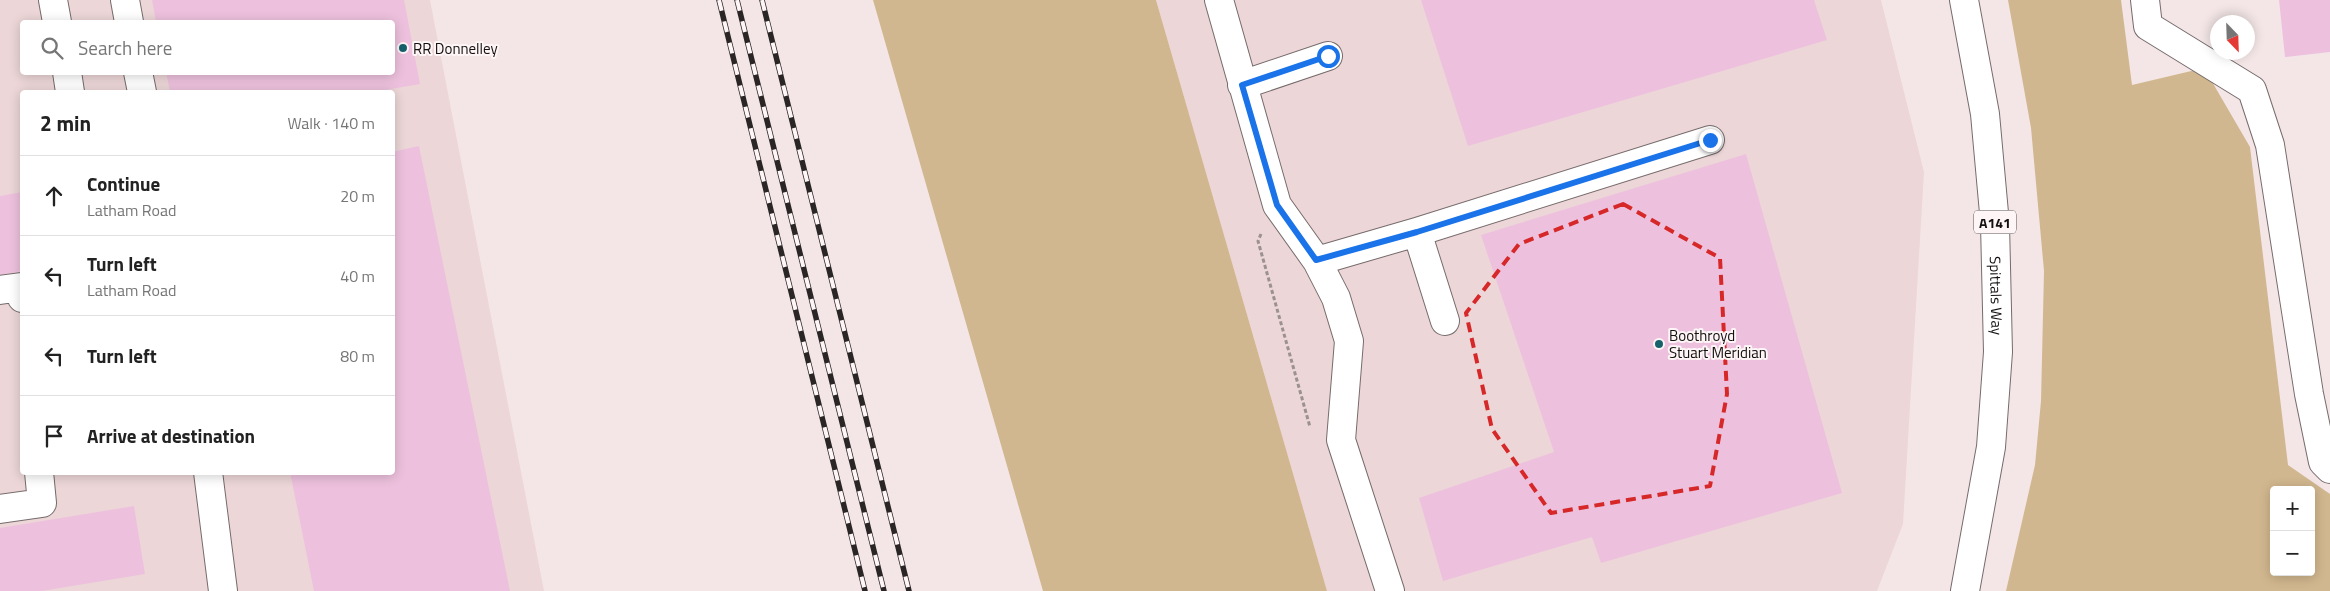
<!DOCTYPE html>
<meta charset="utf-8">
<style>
body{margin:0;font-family:"Titillium Web",sans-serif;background:#f6f6f6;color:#222}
.controls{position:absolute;right:15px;bottom:15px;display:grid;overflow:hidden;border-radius:5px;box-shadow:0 2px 12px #0003}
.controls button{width:45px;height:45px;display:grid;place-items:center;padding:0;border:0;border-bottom:1px solid #e0e0e0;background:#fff;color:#222;font:25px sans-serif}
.compass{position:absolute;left:2210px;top:15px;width:45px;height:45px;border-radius:50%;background:#fff;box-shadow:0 2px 12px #0003;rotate:157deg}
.stop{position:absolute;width:15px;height:15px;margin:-11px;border:4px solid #1a73e8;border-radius:50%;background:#fff}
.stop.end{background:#1a73e8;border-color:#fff;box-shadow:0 1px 5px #0008}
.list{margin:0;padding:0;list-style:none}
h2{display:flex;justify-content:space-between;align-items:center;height:65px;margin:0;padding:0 20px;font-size:21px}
h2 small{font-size:16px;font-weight:400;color:#767676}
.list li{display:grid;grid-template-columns:32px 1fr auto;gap:15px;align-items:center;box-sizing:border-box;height:80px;padding:0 20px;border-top:1px solid #e0e0e0}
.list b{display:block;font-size:19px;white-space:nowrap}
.list p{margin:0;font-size:16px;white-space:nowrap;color:#767676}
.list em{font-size:16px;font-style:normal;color:#767676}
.icon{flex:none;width:28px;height:28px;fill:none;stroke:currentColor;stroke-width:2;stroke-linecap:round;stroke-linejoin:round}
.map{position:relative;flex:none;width:2330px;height:591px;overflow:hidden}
.search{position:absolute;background:#fff;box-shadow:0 2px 12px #0003;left:20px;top:20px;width:375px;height:55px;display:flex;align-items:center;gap:12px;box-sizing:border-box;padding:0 18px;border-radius:5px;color:#767676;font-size:19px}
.panel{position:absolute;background:#fff;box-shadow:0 2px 12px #0003;left:20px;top:90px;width:375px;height:385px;border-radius:5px}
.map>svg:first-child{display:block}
.built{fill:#ecd6d7;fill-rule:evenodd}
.forest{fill:#d1b78f;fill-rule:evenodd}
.building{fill:#edc1dd}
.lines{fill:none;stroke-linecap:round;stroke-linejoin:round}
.minor-casing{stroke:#766b6c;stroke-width:30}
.highway-casing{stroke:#766b6c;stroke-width:30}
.path{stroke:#9b9191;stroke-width:3;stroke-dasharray:4 2.5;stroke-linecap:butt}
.minor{stroke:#fff;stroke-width:28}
.highway{stroke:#fff;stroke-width:28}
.rail-casing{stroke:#2b2626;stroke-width:5.5}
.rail{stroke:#fdf5f6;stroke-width:4;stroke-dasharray:11;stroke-linecap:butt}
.route{stroke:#1a73e8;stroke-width:6}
.marked{fill:none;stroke:#d62828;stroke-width:4;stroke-dasharray:10 6;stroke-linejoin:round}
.poi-dot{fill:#15616c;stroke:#fdf5f6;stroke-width:2}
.labels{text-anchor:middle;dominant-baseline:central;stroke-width:4;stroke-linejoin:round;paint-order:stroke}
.shield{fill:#fdf5f6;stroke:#5a5555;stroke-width:1}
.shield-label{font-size:14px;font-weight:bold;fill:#141010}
.poi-label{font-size:15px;fill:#141010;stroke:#fdf5f6;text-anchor:start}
.street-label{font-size:15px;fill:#141010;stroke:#fdf5f6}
</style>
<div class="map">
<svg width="2330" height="591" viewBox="0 0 2330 591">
<rect width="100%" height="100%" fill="#f4e6e7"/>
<path class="built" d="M 0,0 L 430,0 L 544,591 L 0,591 ZM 22,22 L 392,22 L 392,72 L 22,72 ZM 22,92 L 392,92 L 392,472 L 22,472 Z
M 1156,0 L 1881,0 L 1924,172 L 1903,524 L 1877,591 L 1327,591 Z"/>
<path class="forest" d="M 873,0 L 1156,0 L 1327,591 L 1043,591 Z
M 2008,0 L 2121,0 L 2132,85 L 2204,68 L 2250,147 L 2288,465 L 2330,494 L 2330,591 L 2006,591 L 2035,465 L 2041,401 L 2044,271 L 2031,128 ZM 2274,490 L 2311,490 L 2311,572 L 2274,572 Z"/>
<path class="building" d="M 152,0 L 404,0 L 420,84 L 374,92 L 170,92 L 166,72 L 392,72 L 392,22 L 156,22 Z
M 1421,0 L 1814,0 L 1827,40 L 1468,146 Z
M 2279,0 L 2330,0 L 2330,52 L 2285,57 Z
M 419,146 L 510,591 L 314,591 L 290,472 L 392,472 L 392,152 Z
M 1746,154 L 1842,493 L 1601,563 L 1592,537 L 1443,581 L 1419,498 L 1554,452 L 1481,235 Z
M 22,192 L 22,271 L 0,275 L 0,196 Z
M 134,506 L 145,574 L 42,591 L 0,591 L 0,528 Z"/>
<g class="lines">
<g class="minor-casing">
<path id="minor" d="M 53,0 L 57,22
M 125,0 L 129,22
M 1219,0 L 1277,205 L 1317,261 L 1336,298 L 1349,341 L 1341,440 L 1390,591
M 2145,0 L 2148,26 L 2252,90 L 2270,145 L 2309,394 L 2323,462 L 2330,469
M 67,72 L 70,92
M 138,72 L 142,92
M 1242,85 L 1328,56
M 1417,232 L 1445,321
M 1317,261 L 1417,232 L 1710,140
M 0,290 L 21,287 L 22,298
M 208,472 L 223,591
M 0,509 L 42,503 L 39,472"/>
</g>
<g class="highway-casing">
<g id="highway">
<path id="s1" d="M 1964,0 L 1985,114 L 1995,224 L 1998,352 L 1991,447 L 1965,591"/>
</g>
</g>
<path class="path" d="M 1261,234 L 1258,241 L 1310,427"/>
<use href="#minor" class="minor"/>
<use href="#highway" class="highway"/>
<g class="rail-casing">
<path id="rail" d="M 719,0 L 865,591
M 737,0 L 884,591
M 762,0 L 909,591"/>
</g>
<use href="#rail" class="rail"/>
</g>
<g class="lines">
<path class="route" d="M 1328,56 L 1242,85 L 1277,205 L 1316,260 L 1417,232 L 1710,140"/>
</g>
<path class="marked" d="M 1623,204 L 1720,258 L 1727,394 L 1710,486 L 1551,513 L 1492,429 L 1466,313 L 1519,244 Z"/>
<g class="poi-dot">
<circle cx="403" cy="48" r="5"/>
<circle cx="1659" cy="344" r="5"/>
</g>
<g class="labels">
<rect class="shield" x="1974" y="210.5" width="42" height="23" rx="4"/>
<g class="shield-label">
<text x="1995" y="222">A141</text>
</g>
<g class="poi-label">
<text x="413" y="48">RR Donnelley</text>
<text x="1669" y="335">Boothroyd<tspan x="1669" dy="17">Stuart Meridian</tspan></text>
</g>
<g class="street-label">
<text stroke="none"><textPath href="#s1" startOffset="298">Spittals Way</textPath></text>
</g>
</g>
</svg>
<div class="controls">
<button>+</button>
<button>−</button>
</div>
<svg class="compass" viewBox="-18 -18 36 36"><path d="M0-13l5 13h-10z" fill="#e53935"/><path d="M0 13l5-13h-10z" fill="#767676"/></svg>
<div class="stop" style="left:1328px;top:56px"></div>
<div class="stop end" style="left:1710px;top:140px"></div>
<div class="search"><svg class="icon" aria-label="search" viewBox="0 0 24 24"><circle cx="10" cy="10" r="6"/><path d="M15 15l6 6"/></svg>Search here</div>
<section class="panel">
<h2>2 min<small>Walk · 140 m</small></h2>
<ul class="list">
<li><svg class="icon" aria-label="ahead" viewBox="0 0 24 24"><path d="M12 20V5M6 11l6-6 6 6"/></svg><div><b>Continue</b><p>Latham Road</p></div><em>20 m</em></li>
<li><svg class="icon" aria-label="left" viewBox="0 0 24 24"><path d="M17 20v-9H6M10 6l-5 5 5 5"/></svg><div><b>Turn left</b><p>Latham Road</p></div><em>40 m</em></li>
<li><svg class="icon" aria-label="left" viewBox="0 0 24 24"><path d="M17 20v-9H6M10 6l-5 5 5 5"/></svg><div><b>Turn left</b></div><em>80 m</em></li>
<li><svg class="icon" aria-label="arrive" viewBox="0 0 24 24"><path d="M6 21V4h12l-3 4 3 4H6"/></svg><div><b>Arrive at destination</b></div></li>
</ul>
</section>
</div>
